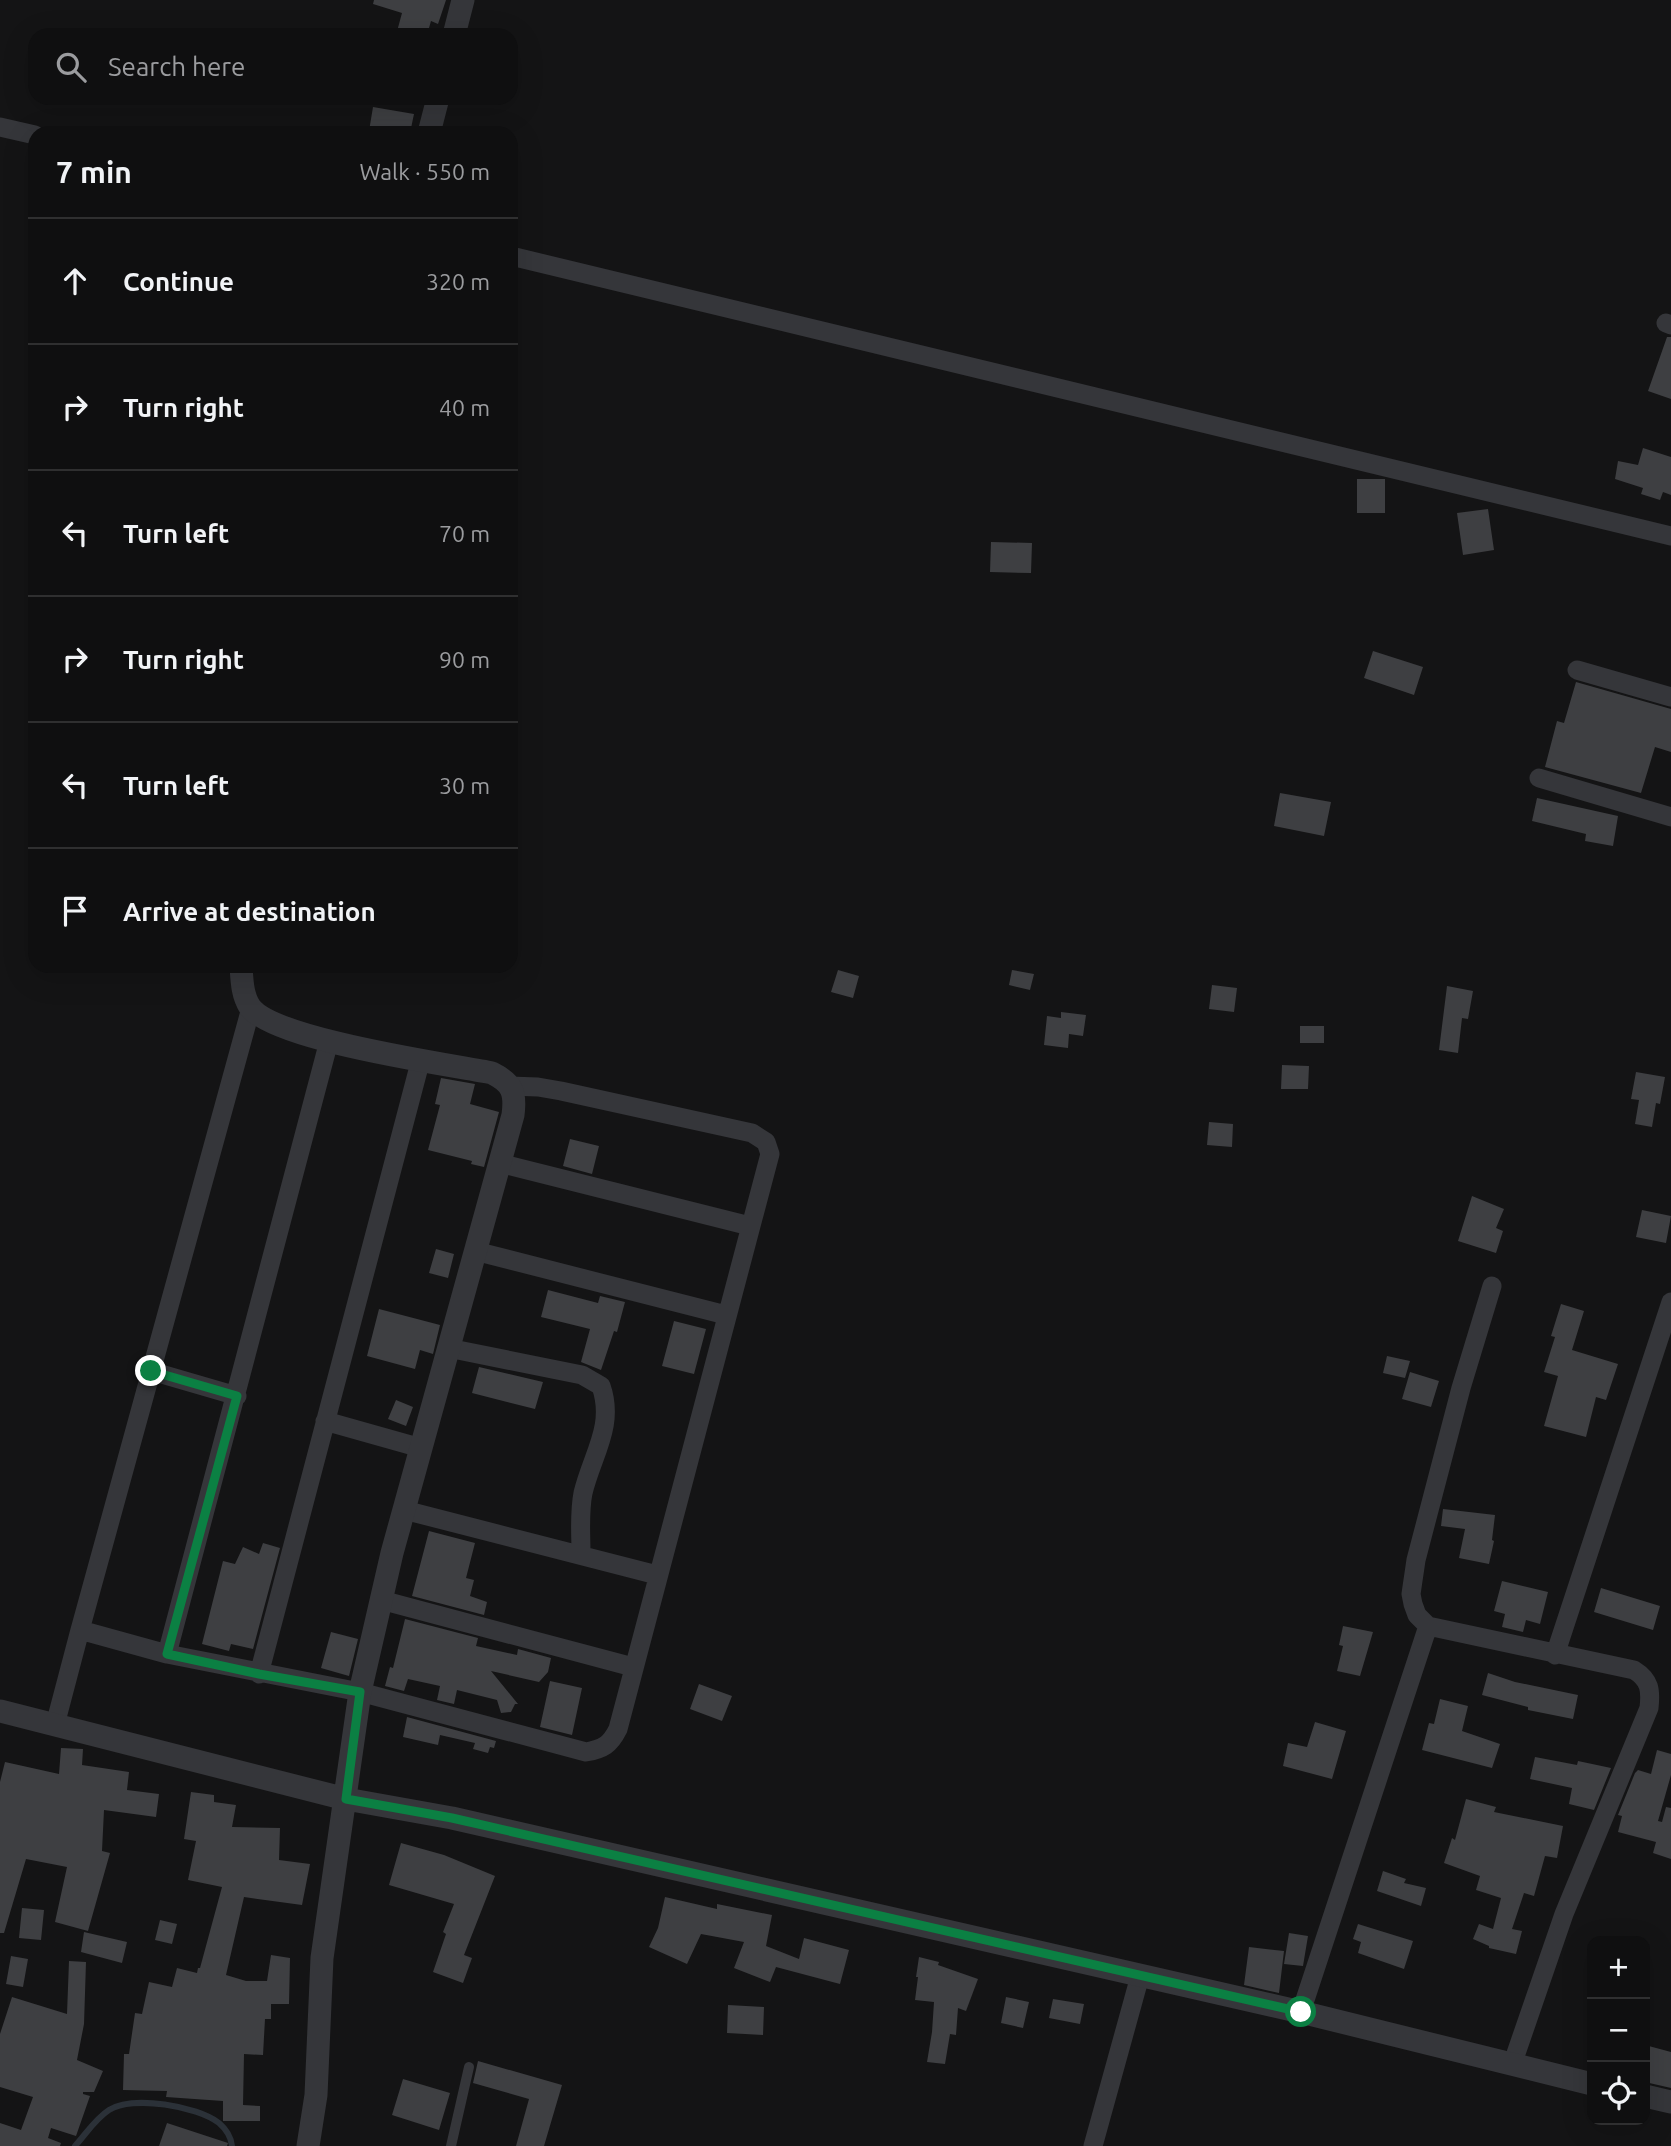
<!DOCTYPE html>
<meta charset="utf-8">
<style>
body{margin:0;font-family:Ubuntu,sans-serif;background:#181819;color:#f1f3f6}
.controls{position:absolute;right:21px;bottom:21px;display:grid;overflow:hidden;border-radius:14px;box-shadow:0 7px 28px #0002}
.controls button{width:63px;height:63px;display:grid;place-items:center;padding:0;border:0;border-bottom:2px solid #2f2f30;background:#0f0f10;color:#f1f3f6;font:35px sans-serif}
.stop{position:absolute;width:21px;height:21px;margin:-16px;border:5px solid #0b8043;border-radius:50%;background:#fff}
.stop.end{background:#0b8043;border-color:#fff;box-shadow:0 2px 7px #0008}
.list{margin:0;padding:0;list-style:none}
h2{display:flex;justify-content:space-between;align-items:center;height:91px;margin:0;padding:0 28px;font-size:30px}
h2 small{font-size:23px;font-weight:400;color:#9b9c9f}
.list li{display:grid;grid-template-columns:46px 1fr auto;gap:21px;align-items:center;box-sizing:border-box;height:126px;padding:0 28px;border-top:2px solid #2f2f30}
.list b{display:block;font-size:26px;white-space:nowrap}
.list em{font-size:23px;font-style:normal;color:#9b9c9f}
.icon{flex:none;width:38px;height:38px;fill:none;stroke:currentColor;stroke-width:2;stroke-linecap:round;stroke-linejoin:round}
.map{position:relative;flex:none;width:1671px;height:2146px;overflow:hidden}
.search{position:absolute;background:#0f0f10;box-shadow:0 7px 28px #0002;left:28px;top:28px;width:490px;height:77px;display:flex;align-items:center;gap:18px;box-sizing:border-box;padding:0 24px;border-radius:21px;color:#9b9c9f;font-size:26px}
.panel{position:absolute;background:#0f0f10;box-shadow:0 7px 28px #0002;left:28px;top:126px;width:490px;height:847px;border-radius:21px}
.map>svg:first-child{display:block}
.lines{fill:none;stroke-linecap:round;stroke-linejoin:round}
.stream{stroke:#2b3138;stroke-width:6}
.building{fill:#3e3f42}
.service{stroke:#35363a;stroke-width:10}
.minor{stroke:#35363a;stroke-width:19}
.tertiary{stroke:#35363a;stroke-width:23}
.route{stroke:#0b8043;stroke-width:9}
</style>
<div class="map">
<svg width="1671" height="2146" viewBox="0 0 1671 2146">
<rect width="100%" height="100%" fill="#141415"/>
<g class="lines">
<path class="stream" d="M 75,2146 C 86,2134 95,2119 109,2110 C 133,2095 197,2106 219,2123 C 226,2129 231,2137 232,2146"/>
</g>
<path class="building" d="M 374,0 L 446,0 L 438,24 L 431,21 L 427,35 L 396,35 L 402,13 L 373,4 Z
M 373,107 L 414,114 L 410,133 L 369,131 Z
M 1667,337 L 1671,337 L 1671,399 L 1648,391 Z
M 1643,448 L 1671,457 L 1671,495 L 1663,492 L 1660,500 L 1641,494 L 1643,488 L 1615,479 L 1618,461 L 1638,465 Z
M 1357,479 L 1385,479 L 1385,513 L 1357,513 Z
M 1488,509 L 1494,550 L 1463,555 L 1457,513 Z
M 991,542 L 1032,543 L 1031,573 L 990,572 Z
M 1373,651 L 1423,667 L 1414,695 L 1364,678 Z
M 1576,682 L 1671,709 L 1671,752 L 1655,747 L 1641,793 L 1545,767 L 1557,721 L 1564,723 Z
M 1280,793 L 1331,802 L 1324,836 L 1274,826 Z
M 1537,798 L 1618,816 L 1613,846 L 1585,841 L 1586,834 L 1532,821 Z
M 838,970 L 859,976 L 853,998 L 831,992 Z
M 1012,970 L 1034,974 L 1030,990 L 1009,985 Z
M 1212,985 L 1237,988 L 1234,1012 L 1209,1009 Z
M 1447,986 L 1473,991 L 1468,1019 L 1462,1018 L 1458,1053 L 1439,1050 Z
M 1061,1012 L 1086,1015 L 1083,1036 L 1069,1034 L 1068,1048 L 1044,1045 L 1047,1016 L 1061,1018 Z
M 1300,1026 L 1324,1026 L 1324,1043 L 1300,1043 Z
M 1282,1065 L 1309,1066 L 1308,1089 L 1281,1089 Z
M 1636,1072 L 1665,1077 L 1660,1104 L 1656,1103 L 1652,1127 L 1635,1124 L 1639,1100 L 1631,1099 Z
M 441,1078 L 475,1084 L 470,1104 L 499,1112 L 484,1167 L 471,1164 L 472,1161 L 428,1150 L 440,1105 L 435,1104 Z
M 1209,1122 L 1233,1124 L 1232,1147 L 1207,1145 Z
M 570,1139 L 599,1146 L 592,1174 L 563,1166 Z
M 1472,1196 L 1504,1209 L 1496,1228 L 1503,1231 L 1496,1253 L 1458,1241 Z
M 1642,1210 L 1671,1216 L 1666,1243 L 1636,1237 Z
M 436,1249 L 454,1254 L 448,1278 L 429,1273 Z
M 548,1290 L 598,1303 L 600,1296 L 625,1302 L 617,1332 L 614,1331 L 601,1370 L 581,1362 L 590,1329 L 541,1317 Z
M 1561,1304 L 1584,1311 L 1572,1350 L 1618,1364 L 1606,1400 L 1596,1397 L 1586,1437 L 1544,1426 L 1558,1376 L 1544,1372 L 1555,1337 L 1551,1336 Z
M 379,1309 L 440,1325 L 433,1354 L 420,1350 L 415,1369 L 367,1356 Z
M 674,1321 L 706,1329 L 694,1374 L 662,1366 Z
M 1387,1356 L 1410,1361 L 1405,1378 L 1383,1373 Z
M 479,1367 L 543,1382 L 535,1409 L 472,1393 Z
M 1410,1372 L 1439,1381 L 1431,1407 L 1402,1399 Z
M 396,1400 L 413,1407 L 406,1426 L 388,1419 Z
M 1443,1509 L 1495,1515 L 1492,1540 L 1494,1541 L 1489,1564 L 1459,1558 L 1465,1529 L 1441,1526 Z
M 429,1531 L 475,1543 L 466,1578 L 474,1580 L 470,1596 L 487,1602 L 484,1615 L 412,1596 Z
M 263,1543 L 280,1548 L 253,1649 L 231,1644 L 229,1651 L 202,1644 L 223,1561 L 235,1564 L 243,1547 L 259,1554 Z
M 1502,1581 L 1548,1592 L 1540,1624 L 1526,1620 L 1523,1632 L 1502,1627 L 1505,1614 L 1494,1611 Z
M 1601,1588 L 1660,1606 L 1653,1630 L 1594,1612 Z
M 405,1619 L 478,1638 L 476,1646 L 517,1655 L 518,1649 L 551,1658 L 548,1672 L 539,1682 L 491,1671 L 518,1704 L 515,1704 L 511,1712 L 501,1713 L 497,1700 L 457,1690 L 454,1704 L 437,1700 L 440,1686 L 408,1679 L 404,1691 L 385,1686 L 390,1667 L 393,1668 Z
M 1343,1626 L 1373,1632 L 1360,1676 L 1337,1671 L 1343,1646 L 1339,1645 Z
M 331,1632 L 358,1639 L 349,1676 L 321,1668 Z
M 1488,1673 L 1515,1682 L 1578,1695 L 1573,1719 L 1528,1710 L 1528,1707 L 1482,1695 Z
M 550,1681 L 582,1688 L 572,1735 L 540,1727 Z
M 699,1684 L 732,1696 L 722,1721 L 690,1709 Z
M 1440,1699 L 1468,1706 L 1462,1731 L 1500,1744 L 1492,1768 L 1422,1750 L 1429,1723 L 1434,1724 Z
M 407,1717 L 496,1741 L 494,1748 L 490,1747 L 488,1753 L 473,1749 L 475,1743 L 440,1735 L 438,1745 L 403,1737 Z
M 1315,1722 L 1346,1731 L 1332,1779 L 1283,1766 L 1288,1743 L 1307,1747 Z
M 61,1748 L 83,1749 L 82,1765 L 129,1772 L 127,1790 L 159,1794 L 156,1817 L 104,1810 L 102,1851 L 110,1853 L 88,1931 L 55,1922 L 67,1867 L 26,1859 L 4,1933 L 0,1933 L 0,1782 L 5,1762 L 59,1774 Z
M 1657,1750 L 1671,1754 L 1671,1775 L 1658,1821 L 1662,1822 L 1666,1807 L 1671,1808 L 1671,1859 L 1653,1853 L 1656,1842 L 1618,1832 L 1622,1816 L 1618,1815 L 1635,1773 L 1638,1770 L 1651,1774 Z
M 1535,1757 L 1577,1765 L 1578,1761 L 1611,1768 L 1594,1810 L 1569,1804 L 1572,1788 L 1530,1779 Z
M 191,1792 L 214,1795 L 214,1802 L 236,1805 L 232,1827 L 280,1828 L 279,1860 L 310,1864 L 302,1905 L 244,1897 L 226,1975 L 246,1981 L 267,1981 L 271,1955 L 290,1958 L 289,2004 L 271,2004 L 271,2019 L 265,2019 L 263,2055 L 244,2054 L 243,2105 L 260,2106 L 260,2121 L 223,2121 L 223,2101 L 166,2097 L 167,2091 L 123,2090 L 124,2054 L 129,2054 L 135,2013 L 142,2014 L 149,1982 L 172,1987 L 177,1968 L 197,1973 L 198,1968 L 200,1968 L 222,1887 L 188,1880 L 196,1841 L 184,1839 Z
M 1466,1799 L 1496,1807 L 1494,1812 L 1563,1826 L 1557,1858 L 1545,1856 L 1534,1896 L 1524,1893 L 1512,1929 L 1522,1931 L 1516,1954 L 1489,1948 L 1489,1946 L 1473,1939 L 1479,1924 L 1493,1929 L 1501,1898 L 1476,1890 L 1480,1876 L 1444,1863 L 1452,1838 L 1455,1840 Z
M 401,1843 L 444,1855 L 495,1876 L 464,1955 L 472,1958 L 463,1983 L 433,1972 L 446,1934 L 443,1932 L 454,1904 L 389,1885 Z
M 1383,1871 L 1406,1879 L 1404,1883 L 1426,1888 L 1421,1906 L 1377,1891 Z
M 665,1897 L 717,1909 L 717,1904 L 772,1915 L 766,1946 L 799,1959 L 804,1938 L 849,1950 L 840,1984 L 776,1967 L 770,1982 L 734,1968 L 744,1942 L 701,1934 L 687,1964 L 649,1947 L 658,1928 Z
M 22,1908 L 44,1910 L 41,1940 L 19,1938 Z
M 160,1920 L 177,1924 L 172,1944 L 155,1940 Z
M 1358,1924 L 1413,1941 L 1404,1969 L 1358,1953 L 1361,1942 L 1353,1939 Z
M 84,1932 L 127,1942 L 122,1963 L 81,1952 Z
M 1289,1933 L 1308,1936 L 1303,1966 L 1284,1964 Z
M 1249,1947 L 1284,1951 L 1279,1993 L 1244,1985 Z
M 11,1956 L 28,1959 L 23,1987 L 6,1984 Z
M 919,1957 L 939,1962 L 938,1965 L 978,1979 L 966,2011 L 958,2008 L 956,2035 L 950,2034 L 945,2064 L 927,2062 L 932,2032 L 934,2002 L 915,2000 L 918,1977 L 916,1977 Z
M 69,1961 L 86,1962 L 84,2024 L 77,2060 L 103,2071 L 94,2092 L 83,2092 L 83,2094 L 90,2096 L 76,2136 L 51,2128 L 48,2138 L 61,2143 L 60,2146 L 0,2146 L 0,2123 L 21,2130 L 33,2097 L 0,2087 L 0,2034 L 12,1997 L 67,2014 Z
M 1006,1997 L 1029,2002 L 1023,2028 L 1001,2023 Z
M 1053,1999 L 1084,2004 L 1080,2024 L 1049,2018 Z
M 728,2005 L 764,2007 L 763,2035 L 727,2033 Z
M 1645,2045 L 1671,2052 L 1671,2088 L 1645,2082 Z
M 478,2061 L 562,2085 L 544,2146 L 516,2146 L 529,2099 L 473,2083 Z
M 403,2079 L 450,2093 L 439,2130 L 392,2115 Z
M 167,2123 L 228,2143 L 227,2146 L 159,2146 Z"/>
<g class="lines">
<path class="service" d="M 451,2146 L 469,2067"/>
<path class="minor" d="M 0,127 L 35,135
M 511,256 L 1671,536
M 1666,323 L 1671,325
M 1577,670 L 1671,697
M 1539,778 L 1671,817
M 251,1008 L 80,1630 L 167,1654 L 360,1692 L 586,1752 C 603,1749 610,1745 618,1729 L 770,1154 L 766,1142 L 752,1133 L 561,1091 L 538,1087 L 509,1086
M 499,1163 L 750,1226
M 475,1251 L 726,1315
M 1492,1286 L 1461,1388 L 1416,1560 L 1411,1594 L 1413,1604 L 1417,1615 L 1428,1626 L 1634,1670 C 1650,1680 1651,1690 1649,1708 L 1564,1914 L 1512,2065
M 448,1348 L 582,1375 L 601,1386 C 615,1426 592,1455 583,1493 C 579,1513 581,1533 581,1554
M 151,1371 L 237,1396
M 325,1421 L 421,1448
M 404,1510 L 657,1575
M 381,1600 L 633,1667
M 167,1654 L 329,1041
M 1555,1655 L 1671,1302
M 259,1674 L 421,1059
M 55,1725 L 80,1630
M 1301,2012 L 1428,1626
M 1093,2146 L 1140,1976"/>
<path class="tertiary" d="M 454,35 L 463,0
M 429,133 L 438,98
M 241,966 C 242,980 242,995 250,1007 C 274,1040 446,1064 492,1073 C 512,1083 516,1092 513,1115 L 392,1553 L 360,1692 L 322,1958 L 316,2095 L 308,2146
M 0,1711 L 346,1799 L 452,1818 L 1301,2012 L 1592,2084
M 1645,2096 L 1671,2102"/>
</g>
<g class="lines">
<path class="route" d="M 151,1371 L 237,1396 L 167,1654 L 259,1674 L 360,1692 L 346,1799 L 452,1818 L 1301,2012"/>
</g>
</svg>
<div class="controls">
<button>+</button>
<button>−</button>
<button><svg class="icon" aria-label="locate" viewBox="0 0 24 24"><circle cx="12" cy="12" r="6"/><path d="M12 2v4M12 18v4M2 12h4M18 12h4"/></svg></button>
</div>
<div class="stop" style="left:1301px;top:2012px"></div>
<div class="stop end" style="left:151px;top:1371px"></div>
<div class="search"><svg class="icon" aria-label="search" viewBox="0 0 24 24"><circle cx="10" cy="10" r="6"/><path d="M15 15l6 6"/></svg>Search here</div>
<section class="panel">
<h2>7 min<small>Walk · 550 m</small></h2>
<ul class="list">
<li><svg class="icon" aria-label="ahead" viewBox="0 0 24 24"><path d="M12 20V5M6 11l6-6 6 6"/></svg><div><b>Continue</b></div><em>320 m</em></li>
<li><svg class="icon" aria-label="right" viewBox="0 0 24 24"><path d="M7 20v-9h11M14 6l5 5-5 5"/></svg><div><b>Turn right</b></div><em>40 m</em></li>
<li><svg class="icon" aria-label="left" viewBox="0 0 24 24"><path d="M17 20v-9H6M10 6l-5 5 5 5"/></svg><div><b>Turn left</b></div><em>70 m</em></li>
<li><svg class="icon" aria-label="right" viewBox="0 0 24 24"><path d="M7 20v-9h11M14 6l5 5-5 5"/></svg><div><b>Turn right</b></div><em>90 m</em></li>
<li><svg class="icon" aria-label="left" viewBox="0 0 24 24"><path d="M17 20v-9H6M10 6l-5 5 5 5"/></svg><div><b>Turn left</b></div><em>30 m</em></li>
<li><svg class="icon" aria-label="arrive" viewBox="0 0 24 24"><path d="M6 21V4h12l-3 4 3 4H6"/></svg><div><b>Arrive at destination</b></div></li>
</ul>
</section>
</div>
